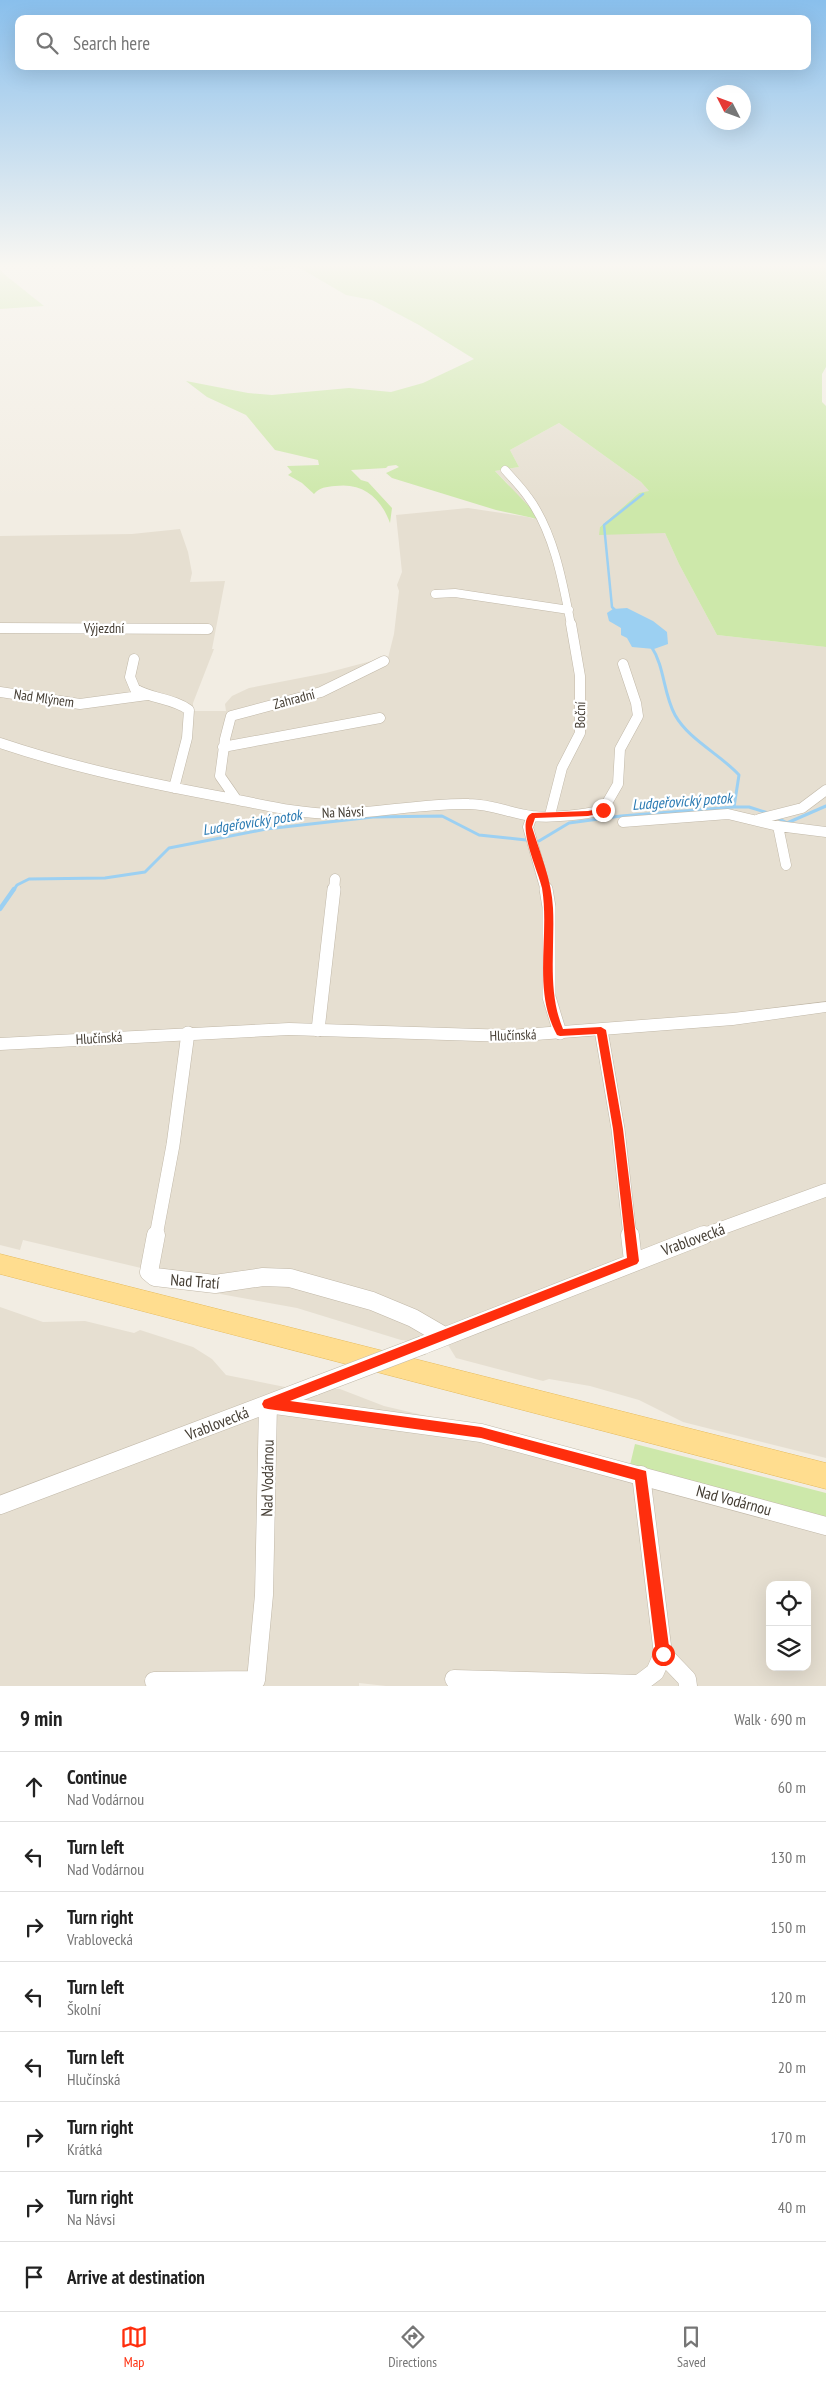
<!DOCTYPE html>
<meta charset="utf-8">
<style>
body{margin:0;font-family:"PT Sans Narrow",sans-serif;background:#f2f2f2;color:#222}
.controls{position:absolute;right:15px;bottom:15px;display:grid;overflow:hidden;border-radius:10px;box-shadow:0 5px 20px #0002}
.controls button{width:45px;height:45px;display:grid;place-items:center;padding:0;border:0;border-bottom:1px solid #e0e0e0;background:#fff;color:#222;font:25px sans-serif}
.compass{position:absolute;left:706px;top:85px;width:45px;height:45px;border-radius:50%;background:#fff;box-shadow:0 5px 20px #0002;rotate:312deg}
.stop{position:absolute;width:15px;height:15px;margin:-11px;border:4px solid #ff2e0d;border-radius:50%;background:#fff}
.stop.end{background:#ff2e0d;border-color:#fff;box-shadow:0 1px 5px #0008}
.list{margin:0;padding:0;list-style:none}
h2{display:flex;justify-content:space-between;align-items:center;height:65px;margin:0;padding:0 20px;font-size:21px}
h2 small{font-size:16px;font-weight:400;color:#767676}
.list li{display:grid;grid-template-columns:32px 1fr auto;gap:15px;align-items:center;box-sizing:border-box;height:70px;padding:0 20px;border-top:1px solid #e0e0e0}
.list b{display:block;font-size:19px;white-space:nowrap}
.list p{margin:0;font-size:16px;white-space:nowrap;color:#767676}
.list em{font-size:16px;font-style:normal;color:#767676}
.icon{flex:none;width:28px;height:28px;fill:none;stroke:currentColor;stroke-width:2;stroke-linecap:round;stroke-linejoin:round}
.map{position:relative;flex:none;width:826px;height:1686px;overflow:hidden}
.search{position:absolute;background:#fff;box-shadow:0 5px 20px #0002;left:15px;right:15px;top:15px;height:55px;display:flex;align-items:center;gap:12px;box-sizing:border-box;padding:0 18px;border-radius:10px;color:#767676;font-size:19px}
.sheet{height:625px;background:#fff}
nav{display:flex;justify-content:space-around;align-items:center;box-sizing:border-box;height:70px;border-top:1px solid #e0e0e0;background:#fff;font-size:14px;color:#767676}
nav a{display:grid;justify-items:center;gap:2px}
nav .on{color:#ff2e0d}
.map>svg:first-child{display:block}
.residential{fill:#e6dfd1;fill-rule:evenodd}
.green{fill:#cde8aa}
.water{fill:#9cd0f2}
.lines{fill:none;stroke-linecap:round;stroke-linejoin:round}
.stream-far2{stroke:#9cd0f2;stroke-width:2.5}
.stream-far1{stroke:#9cd0f2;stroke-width:3}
.stream{stroke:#9cd0f2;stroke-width:4.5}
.minor-far3-casing{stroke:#c1b8a8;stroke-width:9}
.minor-far2-casing{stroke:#c1b8a8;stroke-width:11}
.minor-far1-casing{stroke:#c1b8a8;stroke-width:14}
.minor-casing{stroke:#c1b8a8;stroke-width:19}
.tertiary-casing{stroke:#c1b8a8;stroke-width:1}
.primary-casing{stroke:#e6bb5d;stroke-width:1}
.minor-far3{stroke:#fff;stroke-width:8}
.minor-far2{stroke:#fff;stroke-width:10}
.minor-far1{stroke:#fff;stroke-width:13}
.minor{stroke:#fff;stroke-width:18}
.tertiary{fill:#fff;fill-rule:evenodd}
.primary{fill:#ffdd8f;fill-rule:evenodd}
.minor-bridge-casing{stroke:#c1b8a8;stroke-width:19;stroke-linecap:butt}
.minor-bridge{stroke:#fff;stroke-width:18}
.route{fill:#ff2e0d}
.labels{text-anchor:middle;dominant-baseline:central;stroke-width:4.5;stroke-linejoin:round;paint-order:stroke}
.street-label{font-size:14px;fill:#443d33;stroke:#fff}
.water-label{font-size:15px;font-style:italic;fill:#2a7ab2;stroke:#fff}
.near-street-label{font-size:16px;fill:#443d33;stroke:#fff}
</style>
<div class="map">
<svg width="826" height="1686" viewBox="0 0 826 1686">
<rect width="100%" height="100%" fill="#f2ede3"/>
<path class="residential" d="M 559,423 L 641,482 L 650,492 L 639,493 L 600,527 L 665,533 L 679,564 L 717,635 L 826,647 L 826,1458 L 683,1422 L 639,1400 L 590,1386 L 549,1379 L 543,1381 L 456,1358 L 448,1345 L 401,1340 L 297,1308 L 182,1287 L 141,1268 L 23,1240 L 20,1250 L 0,1245 L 0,536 L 132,534 L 180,529 L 188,552 L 192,573 L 190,582 L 225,581 L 212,649 L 214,649 L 193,703 L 193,711 L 226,711 L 225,704 L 232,696 L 249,688 L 326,673 L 379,659 L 387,662 L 394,634 L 399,591 L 397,585 L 402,572 L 396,515 L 468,508 L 528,517 L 534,519 L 507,483 L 495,471 L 519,467 L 510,450 Z
M 0,1307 L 43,1322 L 85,1321 L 134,1333 L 140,1330 L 193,1347 L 212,1359 L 226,1375 L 285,1387 L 340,1389 L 384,1406 L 482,1429 L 826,1518 L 826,1686 L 386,1686 L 359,1683 L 359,1686 L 0,1686 ZM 770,1585 L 807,1585 L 807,1667 L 770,1667 Z"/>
<path class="green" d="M 255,265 L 826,265 L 826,367 L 822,374 L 822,402 L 826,406 L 826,647 L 717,635 L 679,564 L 665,533 L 599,535 L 600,527 L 639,493 L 649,491 L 641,482 L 559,423 L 510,450 L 519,467 L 495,471 L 542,520 L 496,510 L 392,478 L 386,473 L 399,467 L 396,465 L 388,466 L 386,468 L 351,470 L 361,480 L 368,482 L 392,508 L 390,523 C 381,498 363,482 335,486 C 326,487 320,487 314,494 L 302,483 L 288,475 L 292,472 L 287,466 L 319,465 L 318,460 L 275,450 L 246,415 L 207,397 L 186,381 L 248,393 L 272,395 L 349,388 L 391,392 L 423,383 L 474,359 L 419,325 L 372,300 L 346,295 L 300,268 L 290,267 L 266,271 Z
M 0,269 L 4,274 L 44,306 L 0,309 Z
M 635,1444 L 826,1493 L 826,1518 L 630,1465 Z"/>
<path class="water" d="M 627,608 L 653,621 L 667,632 L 668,644 L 654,649 L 632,647 L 627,638 L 621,635 L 621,628 L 609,621 L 607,613 L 613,609 Z"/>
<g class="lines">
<path class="stream-far2" d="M 616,611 L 612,607 L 604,525 L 643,494"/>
<path class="stream-far1" d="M 651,646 C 665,667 663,693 675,715 C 689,740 720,754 739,775 L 734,807
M 776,817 L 787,823 L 826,806
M 539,841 L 569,823 L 621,816 L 734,807 L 749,807 L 768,813
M 13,891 L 17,885 L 29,879 L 105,878 L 145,872 L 169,848 L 266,829 L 373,817 L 442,816 L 479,835 L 526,840"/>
<path class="stream" d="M 0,909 L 14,889"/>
<g class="minor-far3-casing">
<path id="minor-far3" d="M 505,470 C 513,479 521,487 528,497 C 554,532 563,583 571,625
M 435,594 L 455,593 L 569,610"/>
</g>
<g class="minor-far2-casing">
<path id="minor-far2" d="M 0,628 L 208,629
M 134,659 L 130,677 L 135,689 C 151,699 173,698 189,710 L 187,738 L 174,788
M 0,692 L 80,704 L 147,695
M 0,743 C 74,768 152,784 228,798 C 264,805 300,814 336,814 C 380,813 424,803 469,804 C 491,804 510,813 532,816 C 552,818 583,815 603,810 L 618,784 L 620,749 L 638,716 L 636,703 L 623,664
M 223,747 L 380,718
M 236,799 L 220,776 L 225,739 L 231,716 L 321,692 L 384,661
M 550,815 L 562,768 L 580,733 L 580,676 L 571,624
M 532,816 L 528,827 L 546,891
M 759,819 L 802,808 L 826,790
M 623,822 L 728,814 L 778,826 L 826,832
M 778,826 L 786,865
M 334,891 L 335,879"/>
</g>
<g class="minor-far1-casing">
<path id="minor-far1" d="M 546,889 L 549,907 L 549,997 L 560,1033
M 318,1030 L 334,889
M 601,1030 L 618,1129 L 630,1236
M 156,1236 L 173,1145 L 188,1033
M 700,1236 L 826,1190"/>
</g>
<g class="minor-casing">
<path id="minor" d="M 156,1235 L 149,1272 L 155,1277 L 215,1284 L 263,1277 L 290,1278 L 372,1301 L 413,1318 L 444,1336
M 630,1235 L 633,1261
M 423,1345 L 704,1235
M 0,1505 L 315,1386
M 663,1654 L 687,1679 L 688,1686
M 454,1679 L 639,1684 L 655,1672 L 663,1654 L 641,1475
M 154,1681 L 256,1680 L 264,1595 L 268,1404 L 481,1433 L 826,1526"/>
</g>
<g class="tertiary-casing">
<path id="tertiary" d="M 826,1002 L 826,1012 L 733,1025 L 510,1042 L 289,1035 L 0,1050 L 0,1038 L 289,1023 L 510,1030 L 733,1013 Z"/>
</g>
<g class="primary-casing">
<path id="primary" d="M 0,1254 L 826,1463 L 826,1489 L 0,1274 Z"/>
</g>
<use href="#minor-far3" class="minor-far3"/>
<use href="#minor-far2" class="minor-far2"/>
<use href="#minor-far1" class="minor-far1"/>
<use href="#minor" class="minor"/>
<use href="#tertiary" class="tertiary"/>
<use href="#primary" class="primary"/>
<g class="minor-bridge-casing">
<path id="minor-bridge" d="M 315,1386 L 423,1345"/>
</g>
<use href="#minor-bridge" class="minor-bridge"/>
</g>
<linearGradient id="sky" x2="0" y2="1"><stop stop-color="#89bfec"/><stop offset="0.53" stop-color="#f9f7f2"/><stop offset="1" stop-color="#f9f7f2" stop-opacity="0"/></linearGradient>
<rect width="826" height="501" fill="url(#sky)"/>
<path class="route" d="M 603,808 L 606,809 L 606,812 L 588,816 L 535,818 L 532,827 C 540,853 552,881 553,908 C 555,949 547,991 563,1029 L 601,1027 L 606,1030 L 623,1129 L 639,1261 L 637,1264 L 290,1401 L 481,1427 L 646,1471 L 670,1654 L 668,1659 L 663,1661 L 658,1659 L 656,1654 L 635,1480 L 481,1438 L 268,1409 L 264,1408 L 262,1404 L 264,1400 L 627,1258 L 613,1129 L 597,1034 L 560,1036 L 557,1035 C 532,990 550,936 542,888 C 539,873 514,821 532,813 L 588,811 Z"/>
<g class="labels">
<g class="street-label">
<text x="104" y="628">Výjezdní</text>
<text transform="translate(44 698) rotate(8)">Nad Mlýnem</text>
<text transform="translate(294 699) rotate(-15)">Zahradní</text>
<text transform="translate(580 715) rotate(-89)">Boční</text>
<text transform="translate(343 812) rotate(-2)">Na Návsi</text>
<text transform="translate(513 1035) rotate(-2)">Hlučínská</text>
<text transform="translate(99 1038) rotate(-3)">Hlučínská</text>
</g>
<g class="water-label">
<text transform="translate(682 801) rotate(-4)">Ludgeřovický potok</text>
<text transform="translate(252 822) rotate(-9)">Ludgeřovický potok</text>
</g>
<g class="near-street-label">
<text transform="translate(693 1239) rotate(-20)">Vrablovecká</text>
<text transform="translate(195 1281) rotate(4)">Nad Tratí</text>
<text transform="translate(217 1423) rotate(-21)">Vrablovecká</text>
<text transform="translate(267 1478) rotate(-89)">Nad Vodárnou</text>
<text transform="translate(734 1500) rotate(15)">Nad Vodárnou</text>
</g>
</g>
</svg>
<div class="controls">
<button><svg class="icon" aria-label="locate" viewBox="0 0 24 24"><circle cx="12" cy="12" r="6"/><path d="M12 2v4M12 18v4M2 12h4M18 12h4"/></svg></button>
<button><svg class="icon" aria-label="layers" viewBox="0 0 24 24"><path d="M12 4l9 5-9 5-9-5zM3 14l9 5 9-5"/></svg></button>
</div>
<svg class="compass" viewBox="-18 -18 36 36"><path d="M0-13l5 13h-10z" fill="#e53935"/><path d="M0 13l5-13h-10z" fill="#767676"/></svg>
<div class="stop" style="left:663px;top:1654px"></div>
<div class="stop end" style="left:603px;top:810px"></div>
<div class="search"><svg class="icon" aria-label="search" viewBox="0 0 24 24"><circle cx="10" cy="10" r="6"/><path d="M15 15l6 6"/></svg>Search here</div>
</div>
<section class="sheet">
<h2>9 min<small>Walk · 690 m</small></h2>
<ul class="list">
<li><svg class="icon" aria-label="ahead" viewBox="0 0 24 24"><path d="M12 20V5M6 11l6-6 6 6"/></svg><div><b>Continue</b><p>Nad Vodárnou</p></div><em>60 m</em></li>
<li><svg class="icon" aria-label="left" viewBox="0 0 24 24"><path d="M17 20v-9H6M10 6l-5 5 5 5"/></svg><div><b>Turn left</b><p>Nad Vodárnou</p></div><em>130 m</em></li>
<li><svg class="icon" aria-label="right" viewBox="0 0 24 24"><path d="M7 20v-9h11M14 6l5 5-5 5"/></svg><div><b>Turn right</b><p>Vrablovecká</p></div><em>150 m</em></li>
<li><svg class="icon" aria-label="left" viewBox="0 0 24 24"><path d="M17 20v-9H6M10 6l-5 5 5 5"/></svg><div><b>Turn left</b><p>Školní</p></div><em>120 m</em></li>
<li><svg class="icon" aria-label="left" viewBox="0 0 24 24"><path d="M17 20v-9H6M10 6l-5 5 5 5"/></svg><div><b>Turn left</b><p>Hlučínská</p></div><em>20 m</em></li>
<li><svg class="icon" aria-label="right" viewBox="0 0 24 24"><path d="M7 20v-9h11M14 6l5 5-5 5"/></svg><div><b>Turn right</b><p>Krátká</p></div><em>170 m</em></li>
<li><svg class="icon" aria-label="right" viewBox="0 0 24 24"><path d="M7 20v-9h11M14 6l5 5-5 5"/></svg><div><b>Turn right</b><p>Na Návsi</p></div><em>40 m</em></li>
<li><svg class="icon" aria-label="arrive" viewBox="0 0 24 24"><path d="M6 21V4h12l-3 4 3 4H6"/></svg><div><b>Arrive at destination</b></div></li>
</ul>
</section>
<nav>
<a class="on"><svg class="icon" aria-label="map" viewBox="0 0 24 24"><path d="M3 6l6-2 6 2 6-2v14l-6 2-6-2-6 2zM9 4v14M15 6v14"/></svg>Map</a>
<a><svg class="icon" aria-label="directions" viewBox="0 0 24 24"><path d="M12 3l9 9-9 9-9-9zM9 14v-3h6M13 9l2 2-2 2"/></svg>Directions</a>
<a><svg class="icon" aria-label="saved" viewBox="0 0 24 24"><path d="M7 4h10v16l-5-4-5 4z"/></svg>Saved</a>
</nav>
